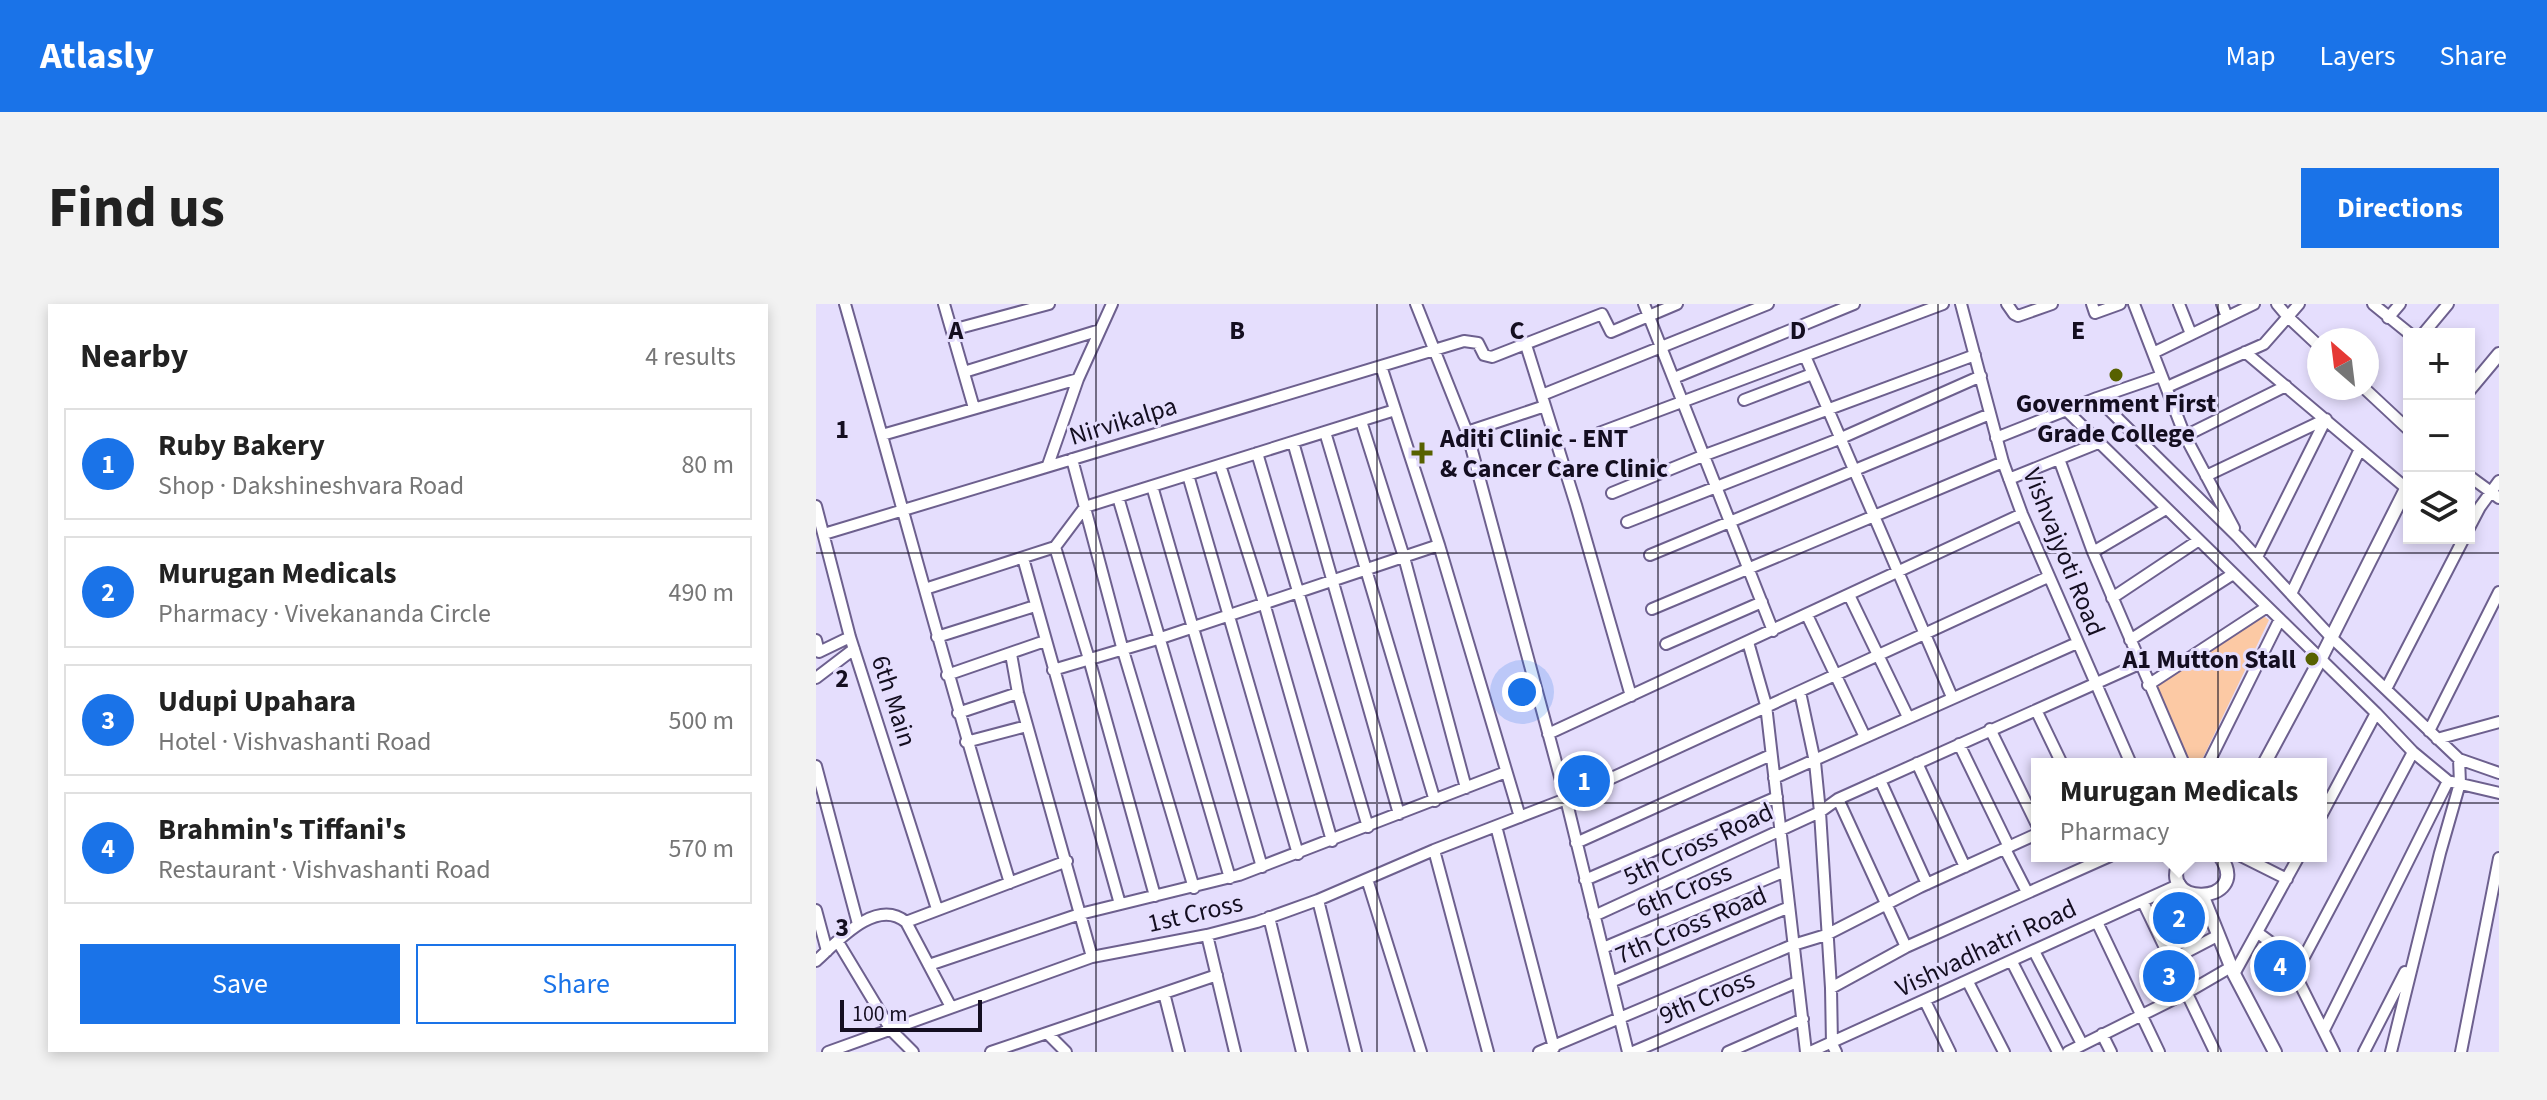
<!DOCTYPE html>
<meta charset="utf-8">
<style>
body{margin:0;font-family:"Source Sans 3",sans-serif;background:#f2f2f2;color:#222}
.controls{position:absolute;right:24px;top:24px;display:grid;overflow:hidden;border-radius:0px;box-shadow:0 4px 12px #0003}
.controls button{width:72px;height:72px;display:grid;place-items:center;padding:0;border:0;border-bottom:2px solid #e0e0e0;background:#fff;color:#222;font:40px sans-serif}
.compass{position:absolute;left:1491px;top:24px;width:72px;height:72px;border-radius:50%;background:#fff;box-shadow:0 4px 12px #0003;rotate:332deg}
.scale{position:absolute;left:24px;bottom:20px;width:142px;box-sizing:border-box;padding-left:8px;border:4px solid #140e20;border-top:0;font-size:22px;line-height:28px;white-space:nowrap;color:#140e20;-webkit-text-stroke:6px #e5defd;paint-order:stroke}
.you{position:absolute;left:706px;top:388px;width:28px;height:28px;margin:-20px;border:6px solid #fff;border-radius:50%;background:#1a73e8;box-shadow:0 0 0 12px #1a73e833}
.badge{display:grid;place-items:center;width:52px;height:52px;border-radius:50%;background:#1a73e8;color:#fff;font-size:26px;font-weight:700}
.pin{position:absolute;translate:-50% -50%;border:4px solid #fff;box-shadow:0 2px 8px #0006}
.popup{position:absolute;left:1215px;top:454px;width:296px;height:104px;box-sizing:border-box;display:grid;place-content:center;border-radius:0px;background:#fff;filter:drop-shadow(0 2px 6px #0005);font-size:26px;white-space:nowrap;color:#767676}
.popup b{font-size:30px;color:#222}
.popup::after{content:'';position:absolute;left:50%;top:100%;margin-left:-16px;border:16px solid transparent;border-top-color:#fff}
.list{margin:0;padding:0;list-style:none}
h2{display:flex;justify-content:space-between;align-items:center;height:104px;margin:0;padding:0 32px;font-size:34px}
h2 small{font-size:26px;font-weight:400;color:#767676}
.list li{display:grid;grid-template-columns:52px 1fr auto;gap:24px;align-items:center;box-sizing:border-box;height:112px;margin:0 16px 16px;padding:0 16px;border:2px solid #e0e0e0;border-radius:0px}
.list b{display:block;font-size:30px;white-space:nowrap}
.list p{margin:0;font-size:26px;white-space:nowrap;color:#767676}
.list em{font-size:26px;font-style:normal;color:#767676}
.actions{display:flex;gap:16px;padding:24px 32px}
.actions a{flex:1;padding:18px 0;border:2px solid #1a73e8;border-radius:0px;text-align:center;font-size:28px;color:#1a73e8}
.actions .main{background:#1a73e8;color:#fff}
.icon{flex:none;width:44px;height:44px;fill:none;stroke:currentColor;stroke-width:2;stroke-linecap:round;stroke-linejoin:round}
.map{position:relative;flex:none;width:1683px;height:748px;overflow:hidden;border-radius:0px}
header{display:flex;align-items:center;gap:48px;box-sizing:border-box;height:112px;padding:0 40px;background:#1a73e8;color:#fff}
header strong{font-size:38px}
nav{display:flex;gap:44px;margin-inline-start:auto;font-size:28px}
.intro{display:flex;align-items:center;justify-content:space-between;box-sizing:border-box;height:192px;padding:0 48px}
h1{margin:0;font-size:56px}
.button{padding:20px 36px;border-radius:0px;background:#1a73e8;color:#fff;font-size:28px;font-weight:700}
main{display:flex;gap:48px;padding:0 48px}
aside{flex:1;background:#fff;border-radius:0px;box-shadow:0 4px 12px #0003}
.map>svg:first-child{display:block}
.green{fill:#fcc9a4}
.lines{fill:none;stroke-linecap:round;stroke-linejoin:round}
.minor-casing{stroke:#6d608e;stroke-width:14}
.tertiary-casing{stroke:#6d608e;stroke-width:16}
.minor{stroke:#fff;stroke-width:10}
.tertiary{stroke:#fff;stroke-width:12}
.grid{fill:none;stroke:#140e20;stroke-width:2;stroke-opacity:0.55}
.poi-dot{fill:#576100;stroke:#e5defd;stroke-width:3}
.labels{text-anchor:middle;dominant-baseline:central;stroke-width:6;stroke-linejoin:round;paint-order:stroke}
.poi-label{font-size:26px;font-weight:bold;fill:#140e20;stroke:#e5defd}
.street-label{font-size:26px;fill:#140e20;stroke:#e5defd}
.grid-label{font-size:26px;text-anchor:middle;font-weight:bold;fill:#140e20;stroke:#e5defd;stroke-width:6;stroke-linejoin:round;paint-order:stroke}
</style>
<header>
<strong>Atlasly</strong>
<nav><a>Map</a><a>Layers</a><a>Share</a></nav>
</header>
<div class="intro"><h1>Find us</h1><a class="button">Directions</a></div>
<main>
<aside>
<h2>Nearby<small>4 results</small></h2>
<ul class="list">
<li><span class="badge">1</span><div><b>Ruby Bakery</b><p>Shop · Dakshineshvara Road</p></div><em>80 m</em></li>
<li><span class="badge">2</span><div><b>Murugan Medicals</b><p>Pharmacy · Vivekananda Circle</p></div><em>490 m</em></li>
<li><span class="badge">3</span><div><b>Udupi Upahara</b><p>Hotel · Vishvashanti Road</p></div><em>500 m</em></li>
<li><span class="badge">4</span><div><b>Brahmin's Tiffani's</b><p>Restaurant · Vishvashanti Road</p></div><em>570 m</em></li>
</ul>
<div class="actions"><a class="main">Save</a><a>Share</a></div>
</aside>
<div class="map">
<svg width="1683" height="748" viewBox="0 0 1683 748">
<rect width="100%" height="100%" fill="#e5defd"/>
<path class="green" d="M 1446,311 L 1453,316 L 1384,460 L 1372,460 L 1340,382 Z"/>
<g class="lines">
<g class="minor-casing">
<path id="minor" d="M 29,0 C 84,193 135,387 194,579
M 128,0 L 158,104
M 600,0 L 651,128 L 750,495 L 812,748
M 828,0 L 957,327
M 1145,0 L 1187,158 L 1206,210 L 1315,460
M 1191,0 L 1198,10 L 1202,12 L 1236,0
M 1276,0 L 1279,9 L 1304,0
M 1318,0 L 1369,132 L 1418,224
M 1363,0 L 1375,30
M 1406,0 L 1411,13
M 1461,0 L 1472,13 L 1503,42
M 1557,0 L 1594,30
M 1572,14 L 1584,0
M 136,26 L 233,0
M 1607,30 L 1632,0
M 710,41 L 760,201 L 815,392
M 1429,48 L 1590,184
M 1337,49 L 1438,0
M 989,52 L 1136,393
M 565,62 L 623,241 L 704,513
M 148,68 L 284,26
M 858,74 L 1038,0
M 1351,83 L 1448,40 L 1483,0
M 1548,84 L 1593,126
M 726,91 L 952,0
M 1281,94 L 1422,233 L 1515,333 L 1643,455 L 1683,469
M 928,96 L 996,70
M 1250,106 L 1560,409 L 1597,448 L 1632,477 L 1683,489
M 545,117 L 588,253 L 650,484
M 509,128 L 619,497
M 651,128 L 729,102
M 783,129 L 1127,0
M 66,131 L 262,75
M 1369,132 L 1470,82
M 1180,134 L 1281,94 L 1345,72
M 477,138 L 583,510
M 441,149 L 552,523
M 256,155 L 306,343 L 378,584
M 1243,155 L 1277,248 L 1368,460
M 232,161 L 262,75 L 296,0
M 404,161 L 448,299 L 516,537
M 372,171 L 482,550
M 1390,172 L 1510,115
M 1653,172 L 1683,194
M 1193,175 L 1282,139
M 336,182 L 446,563
M 796,189 L 889,151 L 1159,51
M 302,193 L 414,574
M 0,202 L 34,333 L 121,605
M 811,218 L 1023,135 L 1165,72
M 1653,224 L 1664,203 L 1683,177
M 8,230 L 648,37 L 662,39 L 668,51 L 676,53 L 786,10 L 795,28 L 861,0
M 239,243 L 273,355 L 339,592
M 1277,248 L 1350,205
M 834,251 L 1174,110
M 1441,253 L 1510,115
M 207,254 L 304,600
M 109,285 L 239,243 L 269,203 L 579,106
M 1475,290 L 1544,145
M 1033,291 L 1092,413
M 1296,294 L 1383,236
M 836,305 L 1187,158
M 991,311 L 1049,433
M 121,333 L 219,302
M 0,336 L 3,348 L 34,333
M 1314,336 L 1417,270
M 932,338 L 950,401 L 990,748
M 850,340 L 946,298
M 195,350 L 202,389 L 276,653
M 237,366 L 345,334 L 623,241
M 131,371 L 229,337
M 0,374 L 38,345
M 1332,381 L 1451,303
M 1570,385 L 1648,234
M 984,388 L 999,458 L 1004,508 L 1015,684 L 1016,740 L 1020,748
M 1220,406 L 1246,460
M 142,409 L 202,389
M 1174,425 L 1221,521
M 1613,427 L 1683,288
M 732,430 L 1206,210
M 1621,435 L 1683,418
M 150,438 L 211,422
M 1143,440 L 1193,543
M 1101,459 L 1149,563
M 1392,460 L 1464,315
M 0,462 L 42,620
M 958,474 L 1261,339
M 1064,476 L 1111,580
M 1022,495 L 1090,643
M 1505,512 L 1560,409
M 680,522 L 738,744
M 760,539 L 955,451
M 1189,545 L 1211,588
M 618,546 L 672,748
M 1425,552 L 1471,575
M 551,575 L 605,748
M 769,576 L 961,493
M 502,596 L 540,748
M 1327,598 L 1399,748
M 0,606 L 11,647
M 778,612 L 1004,508 L 1022,495 L 1323,360
M 453,613 L 486,748
M 90,618 L 251,557
M 1281,618 L 1343,748
M 1442,629 L 1468,648 L 1518,748
M 391,631 L 419,748
M 22,638 L 75,726 L 97,748
M 787,644 L 967,568
M 1218,647 L 1266,740
M 1355,656 L 1401,632
M 0,657 C 21,638 60,593 90,618 L 135,703
M 1196,658 L 1242,748
M 113,661 L 264,610 L 423,571 L 690,468
M 1418,670 L 1483,552
M 1479,670 L 1597,448
M 795,678 L 971,604
M 1152,678 L 1188,748
M 1015,684 L 1090,643 L 1294,552
M 348,689 L 363,748
M 1109,697 L 1134,748
M 1508,726 L 1632,477
M 231,729 L 250,748
M 1286,730 L 1295,748
M 12,748 L 276,653 L 391,631 L 441,618 L 502,596 L 618,546 L 750,495 L 1232,273
M 175,748 L 401,671
M 723,748 L 977,641 L 1010,631 L 1104,583 L 1221,530
M 817,748 L 981,678
M 912,748 L 987,715
M 994,748 L 1364,580
M 1252,748 L 1372,688 L 1415,663
M 1548,748 L 1589,668
M 1575,748 L 1624,549 L 1644,479 L 1643,455
M 1645,748 L 1683,554"/>
</g>
<g class="tertiary-casing">
<path id="tertiary" d="M 1653,86 L 1683,50
M 1448,460 L 1505,354 L 1593,179
M 1367,552 C 1333,605 1439,602 1404,552
M 1387,593 L 1418,670 L 1459,748"/>
</g>
<use href="#minor" class="minor"/>
<use href="#tertiary" class="tertiary"/>
</g>
<path class="grid" d="M 280,0 L 280,748M 561,0 L 561,748M 842,0 L 842,748M 1122,0 L 1122,748M 1402,0 L 1402,748M 0,249 L 1683,249M 0,499 L 1683,499"/>
<g class="poi-dot">
<circle cx="1300" cy="71" r="8"/>
<path d="M602 137h8v8h8v8h-8v8h-8v-8h-8v-8h8z"/>
<circle cx="1496" cy="355" r="8"/>
</g>
<g class="labels">
<g class="poi-label">
<text x="1300" y="99">Government First<tspan x="1300" dy="30">Grade College</tspan></text>
<text x="624" y="134" text-anchor="start">Aditi Clinic - ENT<tspan x="624" dy="30">&amp; Cancer Care Clinic</tspan></text>
<text x="1480" y="355" text-anchor="end">A1 Mutton Stall</text>
</g>
<g class="street-label">
<text transform="translate(307 117) rotate(-17)">Nirvikalpa</text>
<text transform="translate(1248 248) rotate(68)">Vishvajyoti Road</text>
<text transform="translate(78 397) rotate(72)">6th Main</text>
<text transform="translate(882 540) rotate(-25)">5th Cross Road</text>
<text transform="translate(868 586) rotate(-23)">6th Cross</text>
<text transform="translate(379 609) rotate(-13)">1st Cross</text>
<text transform="translate(875 621) rotate(-23)">7th Cross Road</text>
<text transform="translate(1170 644) rotate(-25)">Vishvadhatri Road</text>
<text transform="translate(891 693) rotate(-23)">9th Cross</text>
</g>
</g>
<g class="grid-label">
<text x="140" y="35">A</text>
<text x="421" y="35">B</text>
<text x="701" y="35">C</text>
<text x="982" y="35">D</text>
<text x="1262" y="35">E</text>
<text x="26" y="134">1</text>
<text x="26" y="383">2</text>
<text x="26" y="632">3</text>
</g>
</svg>
<div class="controls">
<button>+</button>
<button>−</button>
<button><svg class="icon" aria-label="layers" viewBox="0 0 24 24"><path d="M12 4l9 5-9 5-9-5zM3 14l9 5 9-5"/></svg></button>
</div>
<svg class="compass" viewBox="-18 -18 36 36"><path d="M0-13l5 13h-10z" fill="#e53935"/><path d="M0 13l5-13h-10z" fill="#767676"/></svg>
<div class="scale">100 m</div>
<div class="you"></div>
<div class="pin badge" style="left:768px;top:477px">1</div>
<div class="pin badge" style="left:1363px;top:614px">2</div>
<div class="popup"><b>Murugan Medicals</b>Pharmacy</div>
<div class="pin badge" style="left:1353px;top:672px">3</div>
<div class="pin badge" style="left:1464px;top:662px">4</div>
</div>
</main>
